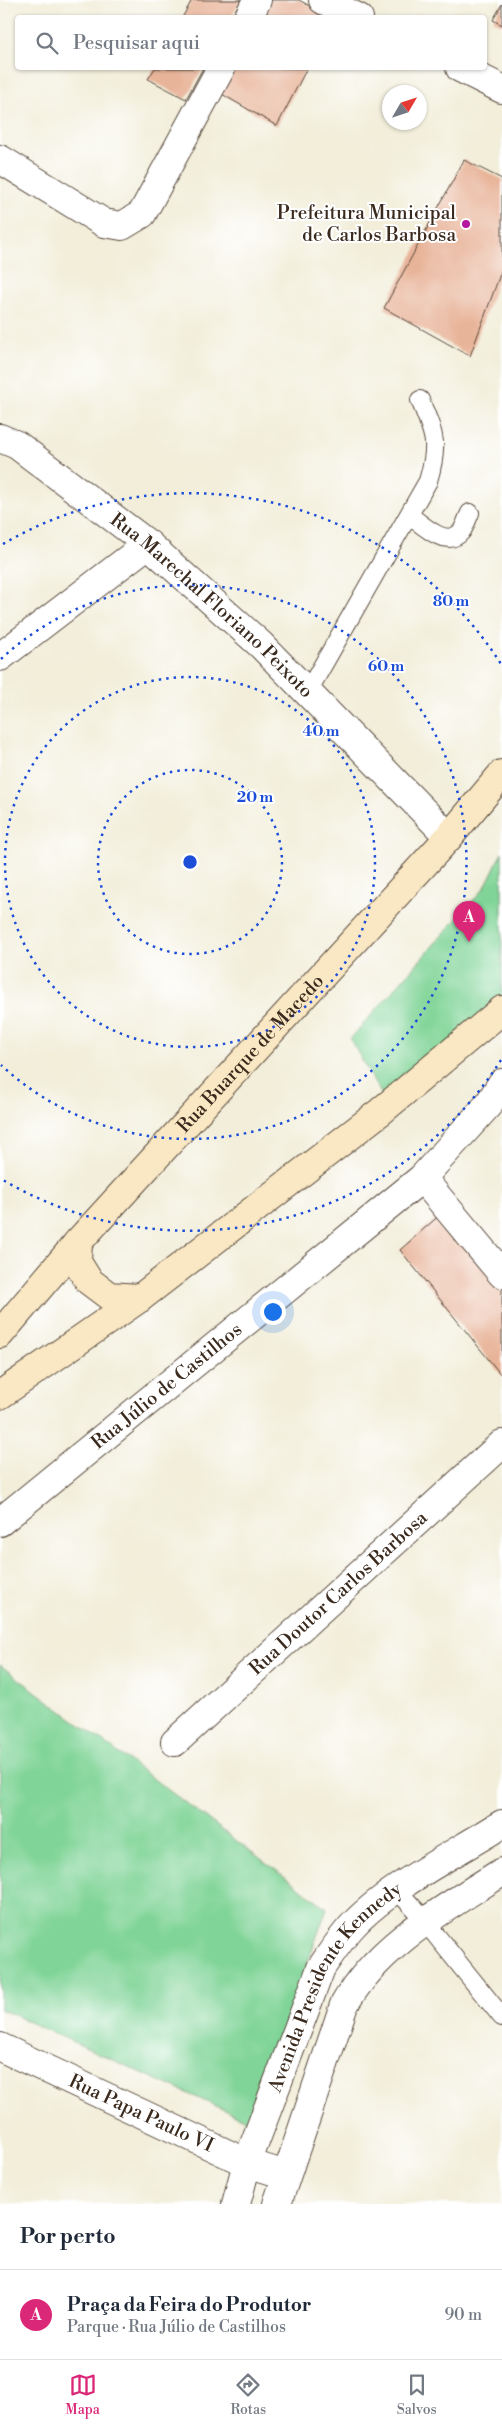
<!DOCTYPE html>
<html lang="pt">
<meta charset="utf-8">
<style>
body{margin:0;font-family:"Libre Bodoni",serif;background:#f6f6f7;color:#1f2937}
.compass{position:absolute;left:382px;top:85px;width:45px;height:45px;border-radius:50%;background:#fff;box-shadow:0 1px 4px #0004;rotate:51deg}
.you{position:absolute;left:272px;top:1311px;width:18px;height:18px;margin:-12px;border:4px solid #fff;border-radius:50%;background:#1a73e8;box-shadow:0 0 0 8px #1a73e833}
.badge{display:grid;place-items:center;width:32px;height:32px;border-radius:50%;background:#db2777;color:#fff;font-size:16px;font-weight:700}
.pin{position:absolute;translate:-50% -41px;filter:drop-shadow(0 1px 2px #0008)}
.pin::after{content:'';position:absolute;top:26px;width:18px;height:15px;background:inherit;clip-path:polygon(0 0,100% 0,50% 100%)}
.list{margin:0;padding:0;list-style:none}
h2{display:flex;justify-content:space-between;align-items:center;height:65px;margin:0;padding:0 20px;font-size:21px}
h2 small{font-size:16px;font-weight:400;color:#747a83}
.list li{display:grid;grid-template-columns:32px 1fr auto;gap:15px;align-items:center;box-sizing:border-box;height:90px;padding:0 20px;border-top:1px solid #e0e1e3}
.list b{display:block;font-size:19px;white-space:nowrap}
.list p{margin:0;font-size:16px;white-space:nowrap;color:#747a83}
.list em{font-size:16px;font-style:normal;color:#747a83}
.icon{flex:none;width:28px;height:28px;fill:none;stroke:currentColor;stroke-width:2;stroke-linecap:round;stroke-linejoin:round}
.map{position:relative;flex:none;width:502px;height:2204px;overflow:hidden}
.search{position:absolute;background:#fff;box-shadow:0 1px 4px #0004;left:15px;right:15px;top:15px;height:55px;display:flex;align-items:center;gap:12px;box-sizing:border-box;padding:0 18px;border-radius:5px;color:#747a83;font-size:19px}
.sheet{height:155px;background:#fff}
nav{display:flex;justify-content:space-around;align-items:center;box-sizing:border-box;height:70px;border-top:1px solid #e0e1e3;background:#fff;font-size:14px;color:#747a83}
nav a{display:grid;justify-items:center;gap:2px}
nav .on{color:#db2777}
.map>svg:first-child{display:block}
.green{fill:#80d497;stroke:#5e7f5a}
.building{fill:#e8b499}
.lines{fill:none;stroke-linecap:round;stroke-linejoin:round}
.service-casing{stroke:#56473a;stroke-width:20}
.minor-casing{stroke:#56473a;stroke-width:30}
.tertiary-casing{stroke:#56473a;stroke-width:30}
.secondary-casing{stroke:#56473a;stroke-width:30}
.service{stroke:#fff;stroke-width:18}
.minor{stroke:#fff;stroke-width:28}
.tertiary{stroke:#fff;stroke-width:28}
.secondary{stroke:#fae7c3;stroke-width:28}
.ring{fill:none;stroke:#1d4ed8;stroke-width:2.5;stroke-dasharray:2.5 5}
.poi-dot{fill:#b5179e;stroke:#fff;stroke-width:2}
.labels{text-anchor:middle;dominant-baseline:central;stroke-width:4;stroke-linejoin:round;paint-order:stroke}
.poi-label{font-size:19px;fill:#3b2a1e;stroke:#fff;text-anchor:end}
.street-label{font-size:19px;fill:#3b2a1e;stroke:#fff}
.centre{fill:#1d4ed8;stroke:#fff;stroke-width:2.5}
.ring-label{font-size:15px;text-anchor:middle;font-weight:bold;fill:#1d4ed8;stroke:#fff;stroke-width:4;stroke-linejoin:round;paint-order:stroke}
</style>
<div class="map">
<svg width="502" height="2204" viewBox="0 0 502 2204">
<rect width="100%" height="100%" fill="#fff"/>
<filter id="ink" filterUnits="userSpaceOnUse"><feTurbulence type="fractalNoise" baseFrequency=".02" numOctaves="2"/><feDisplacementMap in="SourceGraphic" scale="10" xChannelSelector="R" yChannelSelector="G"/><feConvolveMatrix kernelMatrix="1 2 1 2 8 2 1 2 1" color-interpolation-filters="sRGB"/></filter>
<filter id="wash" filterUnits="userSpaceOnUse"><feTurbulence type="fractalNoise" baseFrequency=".0096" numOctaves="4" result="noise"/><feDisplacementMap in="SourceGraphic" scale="20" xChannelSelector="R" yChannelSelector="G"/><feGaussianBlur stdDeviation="1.12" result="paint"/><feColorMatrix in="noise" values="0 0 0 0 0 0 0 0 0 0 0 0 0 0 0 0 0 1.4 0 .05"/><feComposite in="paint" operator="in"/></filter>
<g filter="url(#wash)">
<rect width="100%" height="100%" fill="#f2eeda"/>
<path class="green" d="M 502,852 L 502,997 L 383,1097 L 350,1039 L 485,887 Z
M 0,1665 L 327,1908 L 251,2122 L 0,2009 Z"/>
<g id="blocks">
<path class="building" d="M 192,0 L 241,0 L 231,18 L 182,18 Z
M 271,0 L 299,0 L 331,18 L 262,18 Z
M 502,4 L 502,25 L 493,20 Z
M 155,68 L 203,68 L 186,99 L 148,79 Z
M 234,68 L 307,68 L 277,126 L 220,93 Z
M 464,160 L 502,179 L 502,269 L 470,356 L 384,308 Z
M 442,1213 L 502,1287 L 502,1376 L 400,1250 Z"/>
</g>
</g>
<g filter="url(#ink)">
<use href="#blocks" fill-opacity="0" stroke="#56473a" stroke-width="1"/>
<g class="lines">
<g class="service-casing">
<path id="service" d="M 409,515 C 422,524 446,549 461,532 C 465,527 467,519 470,513
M 307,693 L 428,481 C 439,444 435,436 420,400
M 397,1890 L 418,1913 L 502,2017"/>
</g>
<g class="minor-casing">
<g id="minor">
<path d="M 248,18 L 257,0"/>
<path d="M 0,159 L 104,223 L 122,226 L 142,214 L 221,68"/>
<path d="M 0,657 L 148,544"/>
<path d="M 422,1178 L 502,1274"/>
<path id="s1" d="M 0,1522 L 422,1178 L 488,1105 L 502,1083"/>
<path id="s2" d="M 175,1742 L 502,1444"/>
<path id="s3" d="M 0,2047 L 247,2163 L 286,2175"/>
</g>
</g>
<g class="tertiary-casing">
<g id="tertiary">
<path d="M 323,0 L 359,18"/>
<path d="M 460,68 L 502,89"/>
<path id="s4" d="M 0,438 L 17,445 L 148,544 L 261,645 L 449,837"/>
<path id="s5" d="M 236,2204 L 247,2163 L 321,1968 C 332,1952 342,1936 356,1922 C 391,1886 458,1852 502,1824"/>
<path d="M 277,2204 L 344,2005 C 379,1944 444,1909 502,1872"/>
</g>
</g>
<g class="secondary-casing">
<g id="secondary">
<path d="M 78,1242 L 77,1262 L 89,1281 L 109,1296 L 140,1298"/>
<path id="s6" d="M 0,1334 L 78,1242 L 449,837 L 502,774"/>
<path d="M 0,1395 L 140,1298 L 380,1112 L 502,1010"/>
</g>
</g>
<use href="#service" class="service"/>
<use href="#minor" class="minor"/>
<use href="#tertiary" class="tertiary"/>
<use href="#secondary" class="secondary"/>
</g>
</g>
<g class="ring">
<circle cx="190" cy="862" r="92"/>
<circle cx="190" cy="862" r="185"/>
<path d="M1 659A277 277 0 1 1 1 1065"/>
<path d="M501 1060A369 369 0 0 1 3 1180M3 544A369 369 0 0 1 501 664"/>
</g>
<circle class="poi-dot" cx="466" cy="224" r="5"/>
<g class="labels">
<g class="poi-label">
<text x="456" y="213">Prefeitura Municipal<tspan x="456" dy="22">de Carlos Barbosa</tspan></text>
</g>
<g class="street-label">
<text stroke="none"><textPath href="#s4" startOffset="271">Rua Marechal Floriano Peixoto</textPath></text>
<text stroke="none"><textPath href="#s6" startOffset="376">Rua Buarque de Macedo</textPath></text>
<text stroke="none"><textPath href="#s1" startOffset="215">Rua Júlio de Castilhos</textPath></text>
<text stroke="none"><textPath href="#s2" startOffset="221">Rua Doutor Carlos Barbosa</textPath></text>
<text stroke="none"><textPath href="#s5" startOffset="242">Avenida Presidente Kennedy</textPath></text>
<text stroke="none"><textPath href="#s3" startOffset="156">Rua Papa Paulo VI</textPath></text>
</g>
</g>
<circle cx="190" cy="862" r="8" class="centre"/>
<g class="ring-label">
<text x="451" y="606">80 m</text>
<text x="386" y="671">60 m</text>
<text x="321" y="736">40 m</text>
<text x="255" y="802">20 m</text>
</g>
</svg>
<svg class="compass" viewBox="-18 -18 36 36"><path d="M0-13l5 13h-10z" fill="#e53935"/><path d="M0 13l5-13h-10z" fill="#747a83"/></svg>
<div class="you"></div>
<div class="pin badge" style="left:469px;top:942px">A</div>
<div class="search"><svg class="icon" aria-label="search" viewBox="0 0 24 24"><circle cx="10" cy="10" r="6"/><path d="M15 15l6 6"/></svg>Pesquisar aqui</div>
</div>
<section class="sheet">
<h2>Por perto<small></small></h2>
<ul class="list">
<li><span class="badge">A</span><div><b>Praça da Feira do Produtor</b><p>Parque · Rua Júlio de Castilhos</p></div><em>90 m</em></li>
</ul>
</section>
<nav>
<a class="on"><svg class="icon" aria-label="map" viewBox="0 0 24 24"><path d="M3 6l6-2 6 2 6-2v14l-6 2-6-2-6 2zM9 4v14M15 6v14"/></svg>Mapa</a>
<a><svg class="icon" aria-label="directions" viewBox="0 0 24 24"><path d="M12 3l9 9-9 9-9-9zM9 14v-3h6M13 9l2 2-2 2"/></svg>Rotas</a>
<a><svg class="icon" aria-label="saved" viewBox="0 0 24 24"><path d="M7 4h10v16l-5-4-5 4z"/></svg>Salvos</a>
</nav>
